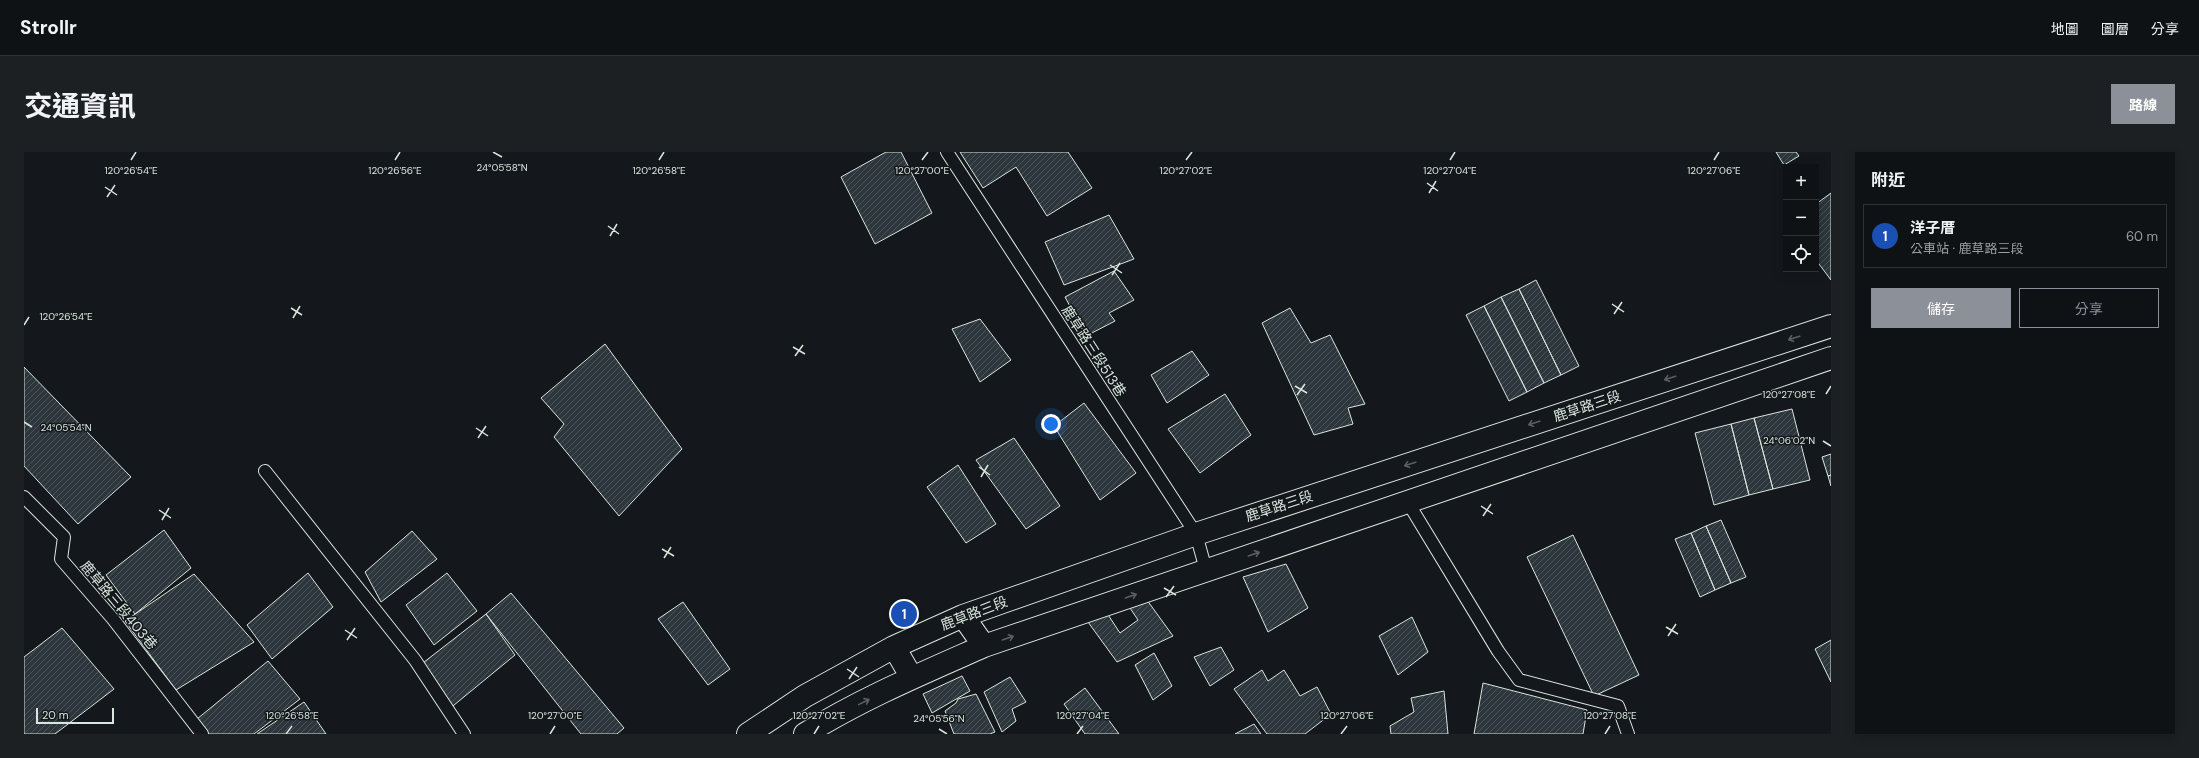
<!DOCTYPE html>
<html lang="zh-TW">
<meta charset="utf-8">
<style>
body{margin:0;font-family:"DM Sans","Noto Sans TC",sans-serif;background:#1d2022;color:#f1f3f6}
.controls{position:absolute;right:12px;top:12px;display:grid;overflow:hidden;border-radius:0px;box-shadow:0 2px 10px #0003}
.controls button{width:36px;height:36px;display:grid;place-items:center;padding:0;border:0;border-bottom:1px solid #2f3234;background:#0f1215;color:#f1f3f6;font:20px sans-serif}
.scale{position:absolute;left:12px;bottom:10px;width:78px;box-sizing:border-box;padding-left:4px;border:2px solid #d8e6dc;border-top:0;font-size:11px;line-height:14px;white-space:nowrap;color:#d8e6dc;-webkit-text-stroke:3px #14181c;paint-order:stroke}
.you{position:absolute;left:1027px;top:272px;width:14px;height:14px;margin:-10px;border:3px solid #fff;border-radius:50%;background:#1a73e8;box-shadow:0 0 0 6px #1a73e833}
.badge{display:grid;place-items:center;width:26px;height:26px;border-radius:50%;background:#8c9099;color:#fff;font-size:13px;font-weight:700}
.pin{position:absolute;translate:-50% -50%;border:2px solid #fff;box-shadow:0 1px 4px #0006}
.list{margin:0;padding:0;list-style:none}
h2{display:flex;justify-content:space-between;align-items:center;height:52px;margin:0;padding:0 16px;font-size:17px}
h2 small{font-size:13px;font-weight:400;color:#9b9ea0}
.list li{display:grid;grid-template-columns:26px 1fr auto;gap:12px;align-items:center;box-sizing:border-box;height:64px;margin:0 8px 8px;padding:0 8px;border:1px solid #2f3234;border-radius:0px}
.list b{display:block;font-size:15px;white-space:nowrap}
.list p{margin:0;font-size:13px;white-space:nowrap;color:#9b9ea0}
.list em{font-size:13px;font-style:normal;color:#9b9ea0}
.actions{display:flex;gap:8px;padding:12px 16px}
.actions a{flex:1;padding:9px 0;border:1px solid #8c9099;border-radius:0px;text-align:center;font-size:14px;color:#8c9099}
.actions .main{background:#8c9099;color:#fff}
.icon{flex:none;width:22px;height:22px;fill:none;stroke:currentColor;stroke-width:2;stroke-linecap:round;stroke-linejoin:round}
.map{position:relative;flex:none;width:1807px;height:582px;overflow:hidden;border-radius:0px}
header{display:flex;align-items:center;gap:24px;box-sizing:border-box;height:56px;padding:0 20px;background:#0f1215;border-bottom:1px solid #2f3234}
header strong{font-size:19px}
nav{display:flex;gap:22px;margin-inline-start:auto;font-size:14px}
.intro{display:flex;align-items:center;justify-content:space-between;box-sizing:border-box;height:96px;padding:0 24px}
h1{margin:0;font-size:28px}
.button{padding:10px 18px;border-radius:0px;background:#8c9099;color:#fff;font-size:14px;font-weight:700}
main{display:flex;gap:24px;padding:0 24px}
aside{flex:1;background:#0f1215;border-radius:0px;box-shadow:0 2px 10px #0003}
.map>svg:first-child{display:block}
.building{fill:url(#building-hatch);stroke:#d8e6dc}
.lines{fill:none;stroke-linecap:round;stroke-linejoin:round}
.service-casing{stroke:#d8e6dc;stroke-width:14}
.primary-casing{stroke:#d8e6dc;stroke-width:24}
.service{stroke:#14181c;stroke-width:12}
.primary{stroke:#14181c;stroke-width:22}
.oneway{stroke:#59605f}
.ticks{fill:none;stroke:#d8e6dc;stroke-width:1.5}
.labels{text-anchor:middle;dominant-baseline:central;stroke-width:3;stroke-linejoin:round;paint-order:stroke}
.street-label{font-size:14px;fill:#d8e6dc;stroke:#14181c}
.ticks-label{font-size:10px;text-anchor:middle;fill:#d8e6dc;stroke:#14181c;stroke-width:3;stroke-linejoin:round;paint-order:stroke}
</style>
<header>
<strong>Strollr</strong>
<nav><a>地圖</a><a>圖層</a><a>分享</a></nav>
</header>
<div class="intro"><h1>交通資訊</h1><a class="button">路線</a></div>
<main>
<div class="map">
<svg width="1807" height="582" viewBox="0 0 1807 582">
<defs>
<pattern id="building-hatch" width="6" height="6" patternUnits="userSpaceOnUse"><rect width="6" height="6" fill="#2c363c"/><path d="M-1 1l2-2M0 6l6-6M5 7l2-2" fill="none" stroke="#4a5358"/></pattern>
</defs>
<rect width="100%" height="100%" fill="#14181c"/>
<path class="building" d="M 862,0 L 877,0 L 908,61 L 851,92 L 817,25 Z
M 936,0 L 1044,0 L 1068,36 L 1023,64 L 992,15 L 959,36 Z
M 1752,0 L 1772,0 L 1775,4 L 1760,13 Z
M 1807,41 L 1807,128 L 1792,108 L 1792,52 Z
M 1085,63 L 1110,107 L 1040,133 L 1021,90 Z
M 1090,119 L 1110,148 L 1085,161 L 1091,169 L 1062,184 L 1041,145 Z
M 1512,128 L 1555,214 L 1537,223 L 1495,137 Z
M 1495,137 L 1537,223 L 1520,231 L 1477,145 Z
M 1477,145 L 1520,231 L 1503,240 L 1460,154 Z
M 1460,154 L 1503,240 L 1485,249 L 1442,163 Z
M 1266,156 L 1287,191 L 1306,183 L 1341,252 L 1324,256 L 1329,272 L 1290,283 L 1238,171 Z
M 956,167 L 987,208 L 956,230 L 928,177 Z
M 581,192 L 658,297 L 595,364 L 530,285 L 540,272 L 517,246 Z
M 1168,199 L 1185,223 L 1143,251 L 1127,223 Z
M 0,215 L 107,325 L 54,372 L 0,314 Z
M 1201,242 L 1227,283 L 1176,321 L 1144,277 Z
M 1060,251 L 1112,321 L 1076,348 L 1030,274 Z
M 1768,257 L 1786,328 L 1749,337 L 1730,266 Z
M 1730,266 L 1749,337 L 1725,343 L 1707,272 Z
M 1707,272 L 1725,343 L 1690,353 L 1671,281 Z
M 990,286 L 1036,354 L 1002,377 L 952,308 Z
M 1807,302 L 1807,323 L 1804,324 L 1798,305 Z
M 934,313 L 972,372 L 942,391 L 903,335 Z
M 1807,323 L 1807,334 L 1804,324 Z
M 1697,368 L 1722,425 L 1707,431 L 1682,374 Z
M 1682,374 L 1707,431 L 1691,438 L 1667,381 Z
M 140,378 L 167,416 L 111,462 L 82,423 Z
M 388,379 L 413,407 L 357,450 L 341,420 Z
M 1667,381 L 1691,438 L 1676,445 L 1651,387 Z
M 1549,383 L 1615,523 L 1570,544 L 1503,405 Z
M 1262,412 L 1284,456 L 1244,480 L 1219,425 Z
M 284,421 L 309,455 L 248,507 L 223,473 Z
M 423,421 L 453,459 L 410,493 L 382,453 Z
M 170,422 L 230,490 L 152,538 L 101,469 Z
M 1115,437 L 1149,484 L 1093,510 L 1056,459 L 1077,452 L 1096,481 L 1114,468 L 1098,444 Z
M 487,441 L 600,576 L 593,582 L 557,582 L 462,462 Z
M 659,450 L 706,517 L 684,533 L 634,467 Z
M 462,462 L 491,503 L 424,558 L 395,514 Z
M 1388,465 L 1404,500 L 1374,523 L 1355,484 Z
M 38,476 L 90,537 L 31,582 L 0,582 L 0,505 Z
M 1807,488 L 1807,530 L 1791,497 Z
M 1197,495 L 1210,518 L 1186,534 L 1170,505 Z
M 1130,501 L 1148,534 L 1129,548 L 1111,513 Z
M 244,509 L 276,547 L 230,582 L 182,582 L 173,567 Z
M 1238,518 L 1244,529 L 1260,518 L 1276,544 L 1293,535 L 1307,562 L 1281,582 L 1243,582 L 1210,537 Z
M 938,524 L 946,539 L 908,561 L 899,542 Z
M 986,525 L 1002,550 L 988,557 L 992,569 L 978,580 L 960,540 Z
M 1459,531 L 1563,558 L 1559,582 L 1450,582 Z
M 1061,536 L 1095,582 L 1061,582 L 1040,552 Z
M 1420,539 L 1424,582 L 1367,582 L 1366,574 L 1390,560 L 1387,546 Z
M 952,542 L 971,580 L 966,582 L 930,582 L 921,559 L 932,551 L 934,547 Z
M 280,550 L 302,582 L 233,582 Z
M 1230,572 L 1237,582 L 1211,582 Z"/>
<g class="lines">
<g class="service-casing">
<path id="service" d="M 923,0 L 1172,382 L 1182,418
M 241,319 L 391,508 L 440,582
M 0,345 L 40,385 L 37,407 L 89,467 L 178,582
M 1383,349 L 1474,499 L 1495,528 L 1594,554 L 1604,582"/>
</g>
<g class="primary-casing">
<path id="primary" d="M 939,464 L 960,494
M 870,495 L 888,526
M 724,582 L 781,544 L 870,495 L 939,464 L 1172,382 L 1807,174
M 781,582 C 837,547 899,521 960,494 L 1807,206"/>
</g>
<use href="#service" class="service"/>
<use href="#primary" class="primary"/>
</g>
<defs><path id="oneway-shaft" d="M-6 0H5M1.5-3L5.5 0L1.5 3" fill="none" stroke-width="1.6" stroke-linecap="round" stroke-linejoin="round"/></defs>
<g class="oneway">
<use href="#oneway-shaft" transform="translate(1770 186) rotate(162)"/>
<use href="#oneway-shaft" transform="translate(1646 226) rotate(162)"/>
<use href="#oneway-shaft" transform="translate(1510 271) rotate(162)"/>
<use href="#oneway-shaft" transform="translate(1386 312) rotate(162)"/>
<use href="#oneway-shaft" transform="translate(1230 402) rotate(-19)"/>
<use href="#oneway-shaft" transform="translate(1107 444) rotate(-19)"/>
<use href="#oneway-shaft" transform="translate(984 486) rotate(-19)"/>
<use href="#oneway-shaft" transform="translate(840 550) rotate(-26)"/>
</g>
<path class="ticks" d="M 469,0 L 478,5M 107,8 L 112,0M 371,8 L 376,0M 635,8 L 640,0M 898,8 L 904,0M 1162,8 L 1168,0M 1426,8 L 1431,0M 1690,8 L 1695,0M 1403,31 L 1414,39M 81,35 L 93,43M 1405,41 L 1412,29M 83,45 L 91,33M 584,74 L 595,82M 586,84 L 593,72M 1086,113 L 1098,121M 1088,123 L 1096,111M 1588,152 L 1600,160M 267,156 L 278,163M 1590,162 L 1598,150M 269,166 L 276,154M 0,173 L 5,165M 769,195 L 781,202M 771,204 L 779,193M 1271,234 L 1283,241M 1802,242 L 1807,234M 1273,243 L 1281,232M 0,270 L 8,275M 452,276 L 464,284M 454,286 L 462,274M 1799,289 L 1807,294M 955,315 L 966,323M 957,325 L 964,313M 1457,354 L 1469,362M 135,358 L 147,366M 1459,364 L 1467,352M 138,368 L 145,356M 638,397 L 650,404M 640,406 L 647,395M 1140,436 L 1152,443M 1142,445 L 1150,434M 1642,475 L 1654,482M 321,478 L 333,486M 1644,484 L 1652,472M 323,488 L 331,476M 823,517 L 835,525M 825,527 L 833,515M 915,577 L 923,582M 262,582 L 268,574M 526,582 L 531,574M 790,582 L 795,574M 1053,582 L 1059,574M 1317,582 L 1323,574M 1581,582 L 1586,574"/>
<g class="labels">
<g class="street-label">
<text transform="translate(1070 199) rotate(57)">鹿草路三段513巷</text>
<text transform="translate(1563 254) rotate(-18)">鹿草路三段</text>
<text transform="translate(1255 354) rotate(-18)">鹿草路三段</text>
<text transform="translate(95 453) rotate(50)">鹿草路三段403巷</text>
<text transform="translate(950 461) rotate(-21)">鹿草路三段</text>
</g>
</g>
<g class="ticks-label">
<text x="478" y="19">24°05'58"N</text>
<text x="107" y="22">120°26'54"E</text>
<text x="371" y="22">120°26'56"E</text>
<text x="635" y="22">120°26'58"E</text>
<text x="898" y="22">120°27'00"E</text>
<text x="1162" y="22">120°27'02"E</text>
<text x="1426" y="22">120°27'04"E</text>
<text x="1690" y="22">120°27'06"E</text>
<text x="42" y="168">120°26'54"E</text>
<text x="1765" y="246">120°27'08"E</text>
<text x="42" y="279">24°05'54"N</text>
<text x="1765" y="292">24°06'02"N</text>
<text x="268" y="567">120°26'58"E</text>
<text x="531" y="567">120°27'00"E</text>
<text x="795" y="567">120°27'02"E</text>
<text x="1059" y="567">120°27'04"E</text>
<text x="1323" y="567">120°27'06"E</text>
<text x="1586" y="567">120°27'08"E</text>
<text x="915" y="570">24°05'56"N</text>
</g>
</svg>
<div class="controls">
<button>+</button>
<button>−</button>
<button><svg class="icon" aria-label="locate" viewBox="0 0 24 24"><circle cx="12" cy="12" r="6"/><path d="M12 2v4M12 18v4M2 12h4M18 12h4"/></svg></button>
</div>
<div class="scale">20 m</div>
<div class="you"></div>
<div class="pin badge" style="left:880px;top:462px;background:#1a4fb4">1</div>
</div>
<aside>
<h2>附近<small></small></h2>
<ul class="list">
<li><span class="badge" style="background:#1a4fb4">1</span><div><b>洋子厝</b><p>公車站 · 鹿草路三段</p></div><em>60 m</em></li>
</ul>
<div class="actions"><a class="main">儲存</a><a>分享</a></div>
</aside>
</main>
